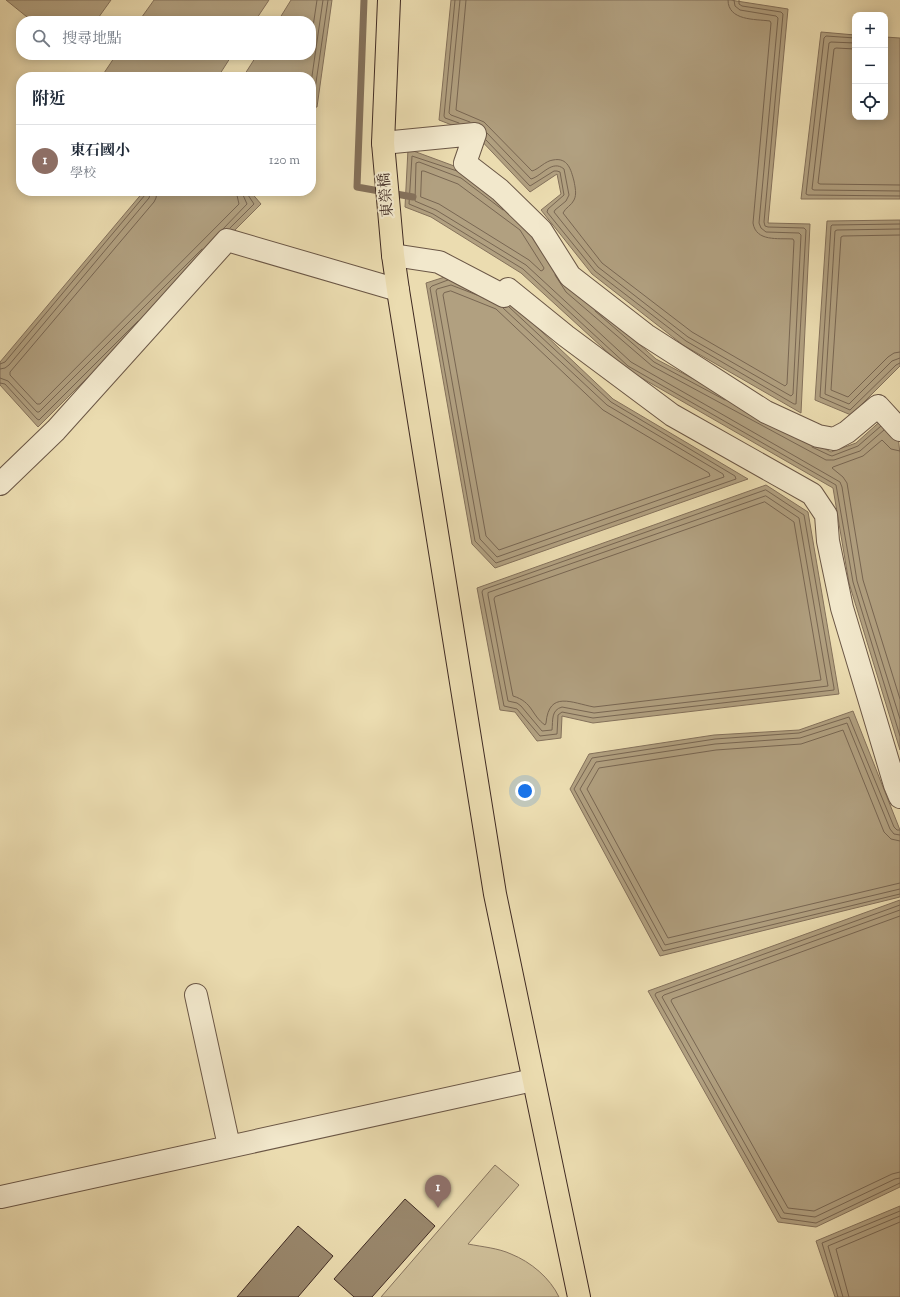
<!DOCTYPE html>
<html lang="zh-TW">
<meta charset="utf-8">
<style>
body{margin:0;font-family:"Sorts Mill Goudy","Noto Serif TC",serif;background:#f2f2f3;color:#1f2937}
.controls{position:absolute;right:12px;top:12px;display:grid;overflow:hidden;border-radius:8px;box-shadow:0 2px 10px #0003}
.controls button{width:36px;height:36px;display:grid;place-items:center;padding:0;border:0;border-bottom:1px solid #e0e1e3;background:#fff;color:#1f2937;font:20px sans-serif}
.you{position:absolute;left:525px;top:791px;width:14px;height:14px;margin:-10px;border:3px solid #fff;border-radius:50%;background:#1a73e8;box-shadow:0 0 0 6px #1a73e833}
.badge{display:grid;place-items:center;width:26px;height:26px;border-radius:50%;background:#ea580c;color:#fff;font-size:13px;font-weight:700}
.pin{position:absolute;translate:-50% -33px;filter:drop-shadow(0 1px 2px #0008)}
.pin::after{content:'';position:absolute;top:21px;width:14px;height:12px;background:inherit;clip-path:polygon(0 0,100% 0,50% 100%)}
.list{margin:0;padding:0;list-style:none}
h2{display:flex;justify-content:space-between;align-items:center;height:52px;margin:0;padding:0 16px;font-size:17px}
h2 small{font-size:13px;font-weight:400;color:#747a83}
.list li{display:grid;grid-template-columns:26px 1fr auto;gap:12px;align-items:center;box-sizing:border-box;height:72px;padding:0 16px;border-top:1px solid #e0e1e3}
.list b{display:block;font-size:15px;white-space:nowrap}
.list p{margin:0;font-size:13px;white-space:nowrap;color:#747a83}
.list em{font-size:13px;font-style:normal;color:#747a83}
.icon{flex:none;width:22px;height:22px;fill:none;stroke:currentColor;stroke-width:2;stroke-linecap:round;stroke-linejoin:round}
.map{position:relative;flex:none;width:900px;height:1297px;overflow:hidden}
.search{position:absolute;background:#fff;box-shadow:0 2px 10px #0003;left:16px;top:16px;width:300px;height:44px;display:flex;align-items:center;gap:10px;box-sizing:border-box;padding:0 14px;border-radius:16px;color:#747a83;font-size:15px}
.panel{position:absolute;background:#fff;box-shadow:0 2px 10px #0003;left:16px;top:72px;width:300px;height:124px;border-radius:16px}
.map>svg:first-child{display:block}
.green{fill:#cebe98;stroke:#87745e}
.water{fill:#b1a080;stroke:#84715b}
.lines{fill:none;stroke-linecap:round;stroke-linejoin:round}
.shore{stroke:#786652;stroke-width:1}
.stream{stroke:#84715b;stroke-width:7}
.building{fill:#99876c;stroke:#402b23}
.minor-casing{stroke:#6b5746;stroke-width:24}
.major-casing{stroke:#402b23;stroke-width:24}
.minor{stroke:#f2e8cc;stroke-width:22}
.major{stroke:#ebdcb0;stroke-width:22}
.labels{text-anchor:middle;dominant-baseline:central;stroke-width:4;stroke-linejoin:round;paint-order:stroke}
.street-label{font-size:15px;fill:#402b23;stroke:#f2e8cc}
</style>
<div class="map">
<svg width="900" height="1297" viewBox="0 0 900 1297">
<rect width="100%" height="100%" fill="#ebdcb0"/>
<filter id="stains"><feTurbulence type="fractalNoise" baseFrequency=".005" numOctaves="4"/><feColorMatrix values="0 0 0 0 .2 0 0 0 0 .09 0 0 0 0 .02 0 0 0 .5 -.17"/></filter>
<radialGradient id="worn" r=".72"><stop offset=".6" stop-color="#630" stop-opacity="0"/><stop offset="1" stop-color="#630" stop-opacity=".3"/></radialGradient>
<path class="green" d="M 495,1165 L 519,1185 L 468,1244 C 483,1247 498,1248 511,1254 C 531,1262 550,1278 559,1297 L 381,1297 Z"/>
<path class="water" d="M 6,0 L 111,0 L 96,21 L 32,21 Z
M 154,0 L 269,0 L 255,21 L 139,21 Z
M 291,0 L 332,0 L 317,107 L 311,108 L 311,77 L 243,77 L 257,55 L 311,55 L 311,21 L 278,21 Z
M 451,0 L 730,0 L 788,9 L 768,223 L 810,224 L 801,413 L 683,345 L 592,274 L 541,210 L 561,194 L 557,174 L 530,192 L 475,134 L 439,120 Z
M 821,32 L 855,35 L 855,117 L 885,117 L 885,37 L 900,38 L 900,199 L 801,199 Z
M 116,55 L 232,55 L 218,77 L 109,77 L 104,73 Z
M 408,149 L 465,170 L 532,220 L 572,285 L 656,359 L 831,452 L 856,443 L 885,417 L 897,426 L 900,454 L 900,750 L 849,583 L 833,488 L 626,369 L 521,273 L 431,217 L 405,207 Z
M 144,191 L 250,191 L 261,204 L 38,427 L 0,385 L 0,362 Z
M 900,220 L 900,366 L 851,415 L 815,400 L 827,221 Z
M 451,275 L 504,296 L 613,399 L 748,479 L 495,568 L 472,544 L 426,283 Z
M 766,485 L 808,512 L 839,694 L 593,723 L 562,716 L 561,738 L 537,741 L 515,712 L 500,710 L 477,588 Z
M 853,711 L 900,830 L 900,897 L 660,956 L 570,789 L 589,754 L 714,735 L 799,730 Z
M 900,900 L 900,1187 L 816,1227 L 778,1222 L 648,991 Z
M 900,1206 L 900,1297 L 835,1297 L 816,1241 Z"/>
<g class="lines">
<path class="shore" d="M 455,0 L 444,116 L 445,118 L 459,123
M 460,0 L 449,113 L 451,115 L 470,122
M 466,0 L 456,110 L 484,122 L 532,171 C 539,169 545,161 553,160 C 568,157 571,170 574,181 C 575,187 577,194 574,200 C 572,205 565,208 563,213 L 602,263 L 692,332 L 785,386 L 787,384 L 794,241 L 793,239 C 778,238 756,242 753,223 L 771,23 L 770,21 C 755,19 728,21 728,0
M 855,38 L 826,36 L 824,38 L 806,194 L 808,195 L 900,196
M 311,40 L 317,0
M 855,43 L 831,42 L 829,43 L 812,189 L 814,190 L 900,191
M 855,49 L 836,48 L 834,49 L 818,183 L 820,184 L 900,185
M 311,83 L 323,0
M 311,104 L 313,103 L 328,0
M 487,133 L 531,179 C 542,176 552,159 564,169 L 569,195 L 566,201 L 555,210 L 554,212 L 598,267 L 688,337 L 791,396 L 793,394 L 801,235 L 799,233 L 766,232 L 761,228 L 759,223 L 778,18 L 776,16 L 740,10 L 735,6 L 734,0
M 486,140 L 530,186 L 554,171 L 557,171 L 560,172 L 564,195 L 548,209 L 547,212 L 595,271 L 686,341 L 794,404 L 796,404 L 806,230 L 804,228 L 768,227 L 765,226 L 764,222 L 783,14 L 781,12 L 742,6 L 739,4 L 739,0
M 422,171 L 424,171 L 458,184 L 520,230 L 544,268 L 543,270 L 541,271 L 529,260 L 439,204 L 421,197 Z
M 457,171 L 412,156 L 409,204 L 433,214 L 523,269 L 628,366 L 836,485 L 853,582 L 900,736
M 157,191 L 156,198 L 154,202 L 10,372 L 10,375 L 37,404 L 40,404 L 239,204 L 236,191
M 503,210 L 461,178 L 419,162 L 416,163 L 415,201 L 436,210 L 526,265 L 631,362 L 840,482 L 842,487 L 857,581 L 900,719
M 900,224 L 832,225 L 831,226 L 820,397 L 850,410 L 896,365 L 900,363
M 230,228 L 254,204 L 248,195 L 247,191
M 223,229 L 247,204 L 243,195 L 242,191
M 900,229 L 837,230 L 835,231 L 825,394 L 849,404 L 892,361 L 900,358
M 900,235 L 843,236 L 841,237 L 831,390 L 848,397 L 888,357 L 894,353 L 900,352
M 555,275 L 566,292 L 652,366 L 826,460 L 834,460 L 860,451 L 884,430
M 448,280 L 432,286 L 430,288 L 475,541 L 496,563 L 736,479 L 735,476 L 611,402 L 509,307
M 451,291 L 496,309 L 603,410 L 709,473 L 710,476 L 499,550 L 486,536 L 443,295 L 444,293 Z
M 477,295 L 451,285 L 437,289 L 436,291 L 480,539 L 497,557 L 724,477 L 723,474 L 607,405 L 503,308
M 595,311 L 654,362 L 725,400
M 0,364 L 5,362 L 145,195 L 146,191
M 0,369 L 5,368 L 9,365 L 149,198 L 151,191
M 0,378 L 8,381 L 37,412 L 39,412 L 202,249
M 0,383 L 5,384 L 37,419 L 39,420 L 138,321
M 812,447 L 829,455 L 832,456 L 858,446 L 881,426
M 900,451 L 891,449 L 882,440 L 863,456 L 833,467 L 832,468 L 843,477 L 847,483 L 863,580 L 900,699
M 766,490 L 804,515 L 834,688 L 834,690 L 593,718 L 562,712 L 558,715 L 557,734 L 540,736 L 517,709 L 504,706 L 482,592 L 483,590 Z
M 766,496 L 799,518 L 828,686 L 594,713 L 562,707 C 551,710 553,720 552,730 L 542,731 L 521,706 L 517,703 L 508,701 L 488,595 L 488,593 Z
M 765,502 L 794,522 L 821,680 L 594,707 C 572,703 549,690 546,723 L 545,725 C 531,715 533,702 513,696 L 494,599 L 495,597 Z
M 900,830 L 897,830 L 894,827 L 849,717 L 799,733 L 715,739 L 592,758 L 574,789 L 663,951 L 900,894
M 900,835 L 894,834 L 890,829 L 847,723 L 800,738 L 715,744 L 596,762 L 580,789 L 665,945 L 900,889
M 900,841 L 891,839 L 884,832 L 843,730 L 801,744 L 716,750 L 599,768 L 587,789 L 668,938 L 900,883
M 900,905 L 656,993 L 655,995 L 781,1218 L 816,1223 L 900,1183
M 900,910 L 664,995 L 662,997 L 784,1213 L 815,1217 L 895,1179 L 900,1178
M 900,916 L 672,999 L 671,1001 L 788,1208 L 814,1211 L 892,1174 L 900,1172
M 838,1297 L 822,1243 L 900,1211
M 843,1297 L 828,1246 L 900,1216
M 849,1297 L 836,1249 L 900,1222"/>
<path class="stream" d="M 364,0 L 357,187 L 413,197"/>
</g>
<path class="building" d="M 405,1199 L 435,1226 L 372,1297 L 354,1297 L 334,1279 Z
M 298,1226 L 333,1256 L 298,1297 L 237,1297 Z"/>
<g class="lines">
<g class="minor-casing">
<path id="minor" d="M 383,143 L 475,134 L 465,163 L 500,190 L 541,230 L 570,276 L 646,335 L 766,412 L 818,436 L 834,439 L 847,432 L 878,406 L 900,430
M 393,255 L 439,262 L 504,296 L 508,289 L 566,336 L 672,415 L 812,494 L 826,515 L 828,541 L 842,608 L 895,785 L 900,797
M 0,484 L 56,430 L 227,240 L 398,290
M 196,995 L 229,1146
M 1,1197 L 533,1080"/>
</g>
<g class="major-casing">
<path id="major" d="M 389,0 L 383,143 L 393,255 L 398,290 L 495,894 L 579,1297"/>
</g>
<use href="#minor" class="minor"/>
<use href="#major" class="major"/>
</g>
<g class="labels">
<g class="street-label">
<text transform="translate(387 195) rotate(-95)">東榮橋</text>
</g>
</g>
<rect width="100%" height="100%" filter="url(#stains)"/>
<rect width="100%" height="100%" fill="url(#worn)"/>
</svg>
<div class="controls">
<button>+</button>
<button>−</button>
<button><svg class="icon" aria-label="locate" viewBox="0 0 24 24"><circle cx="12" cy="12" r="6"/><path d="M12 2v4M12 18v4M2 12h4M18 12h4"/></svg></button>
</div>
<div class="you"></div>
<div class="pin badge" style="left:438px;top:1208px;background:#8d6e63">1</div>
<div class="search"><svg class="icon" aria-label="search" viewBox="0 0 24 24"><circle cx="10" cy="10" r="6"/><path d="M15 15l6 6"/></svg>搜尋地點</div>
<section class="panel">
<h2>附近<small></small></h2>
<ul class="list">
<li><span class="badge" style="background:#8d6e63">1</span><div><b>東石國小</b><p>學校</p></div><em>120 m</em></li>
</ul>
</section>
</div>
